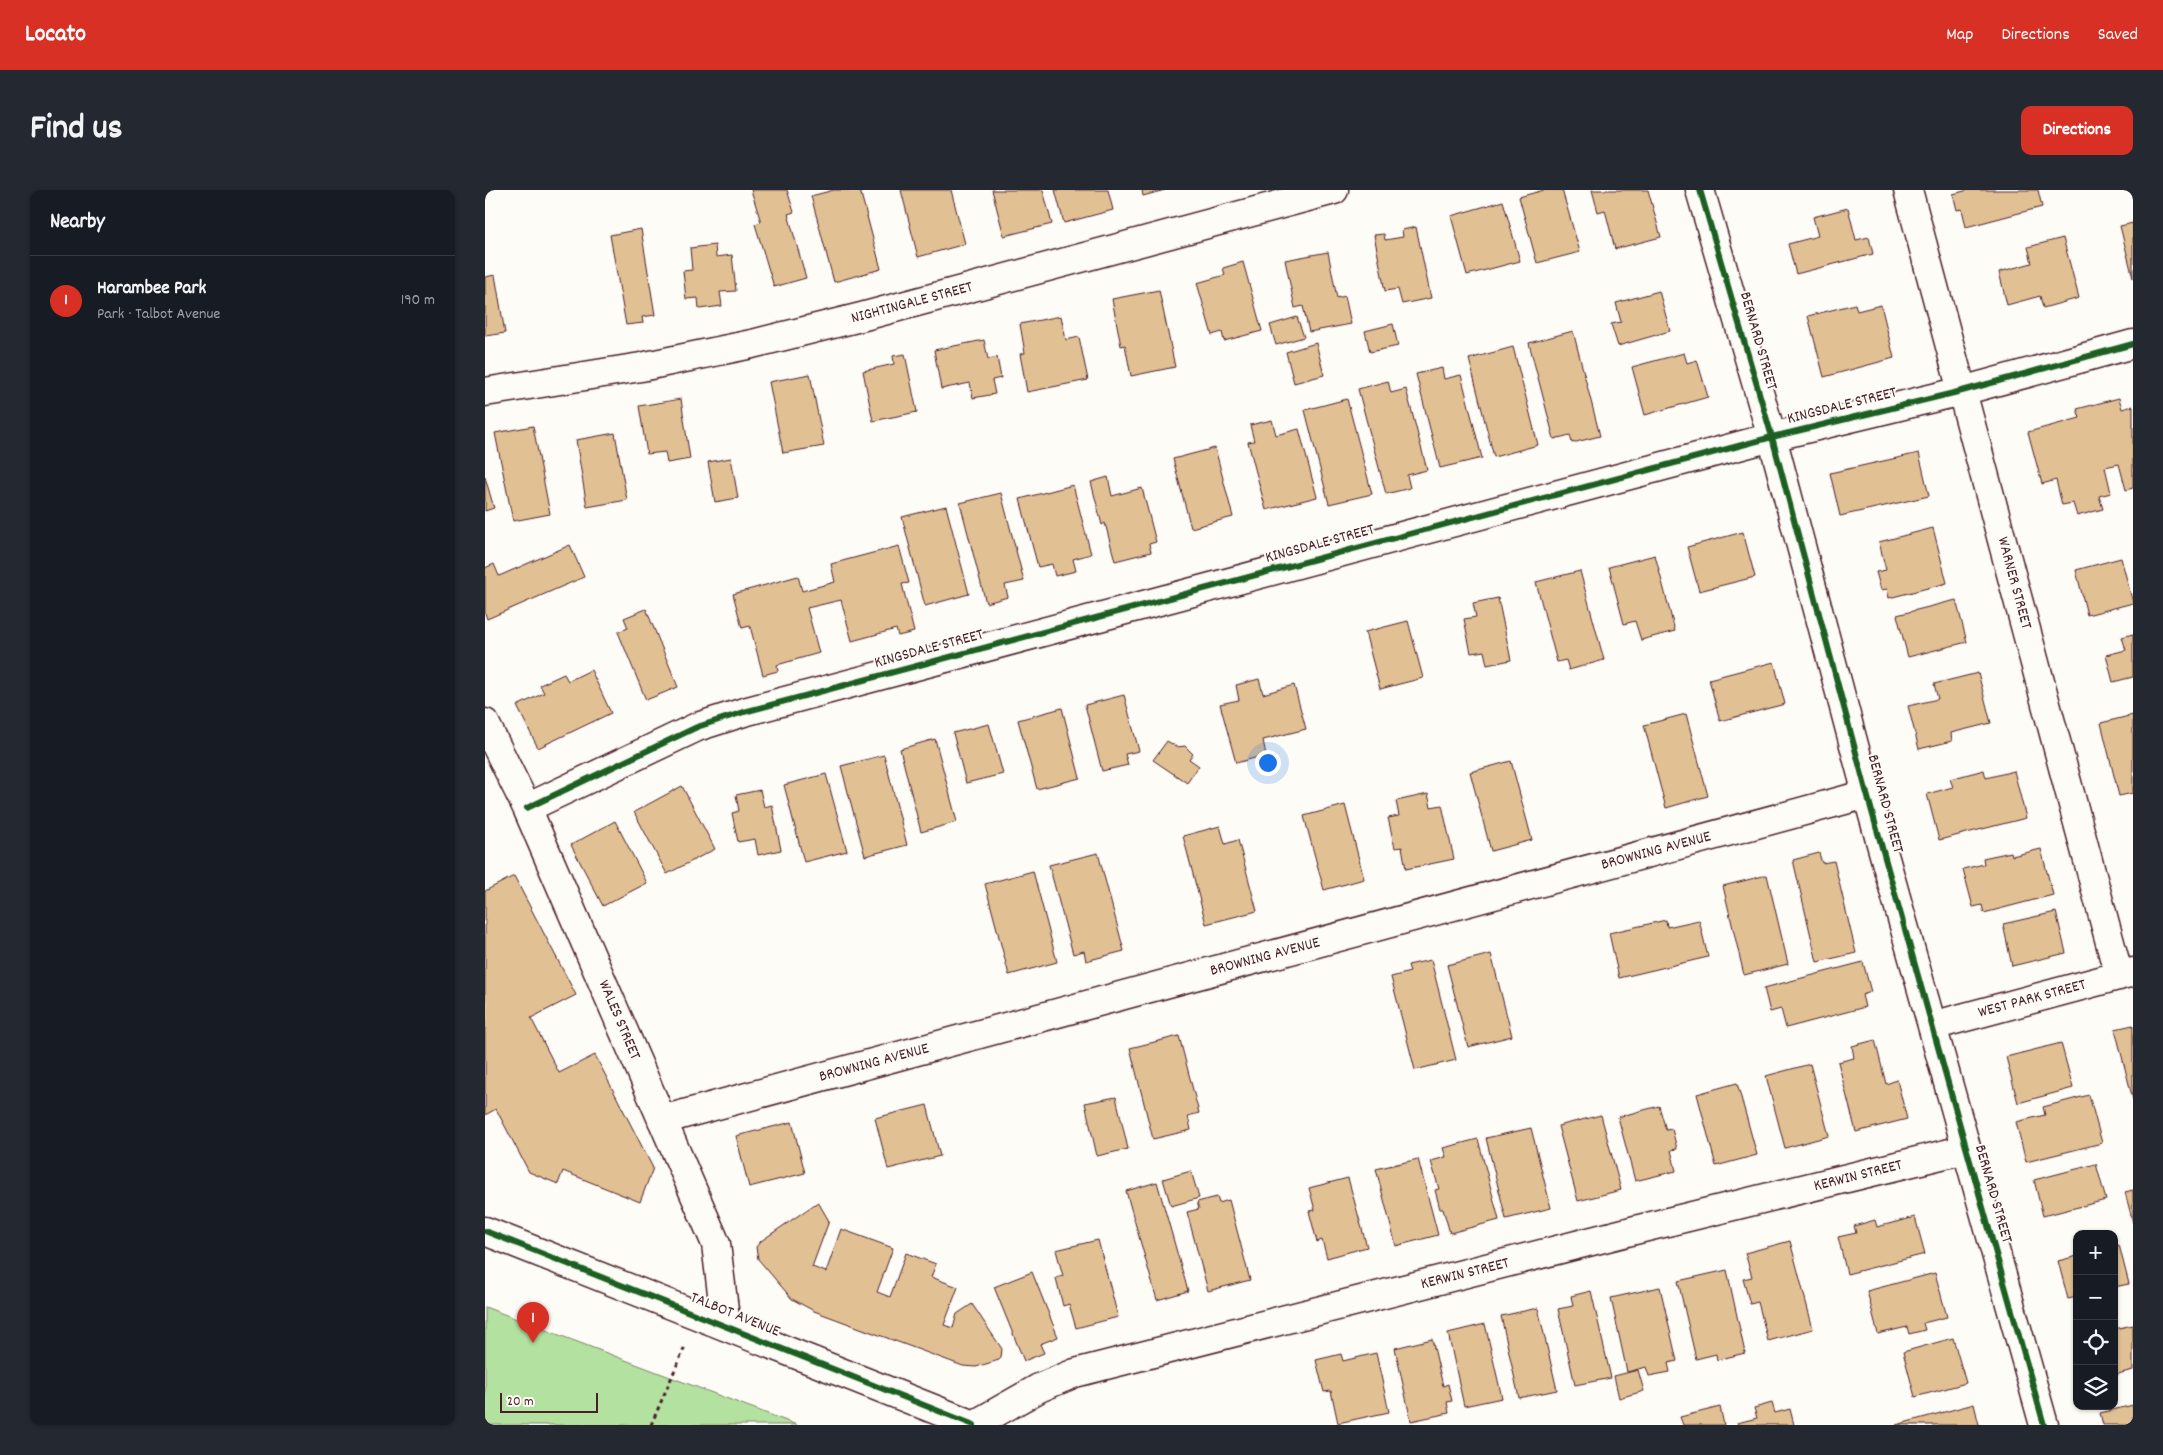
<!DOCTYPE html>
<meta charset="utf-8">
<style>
body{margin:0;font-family:Dekko,sans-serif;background:#242831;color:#f1f3f6}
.controls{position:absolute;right:15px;bottom:15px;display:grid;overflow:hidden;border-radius:10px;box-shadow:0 1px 4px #0004}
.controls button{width:45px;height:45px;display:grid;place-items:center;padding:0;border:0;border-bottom:1px solid #363941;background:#171b24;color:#f1f3f6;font:25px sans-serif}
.scale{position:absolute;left:15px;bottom:12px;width:98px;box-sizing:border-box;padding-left:5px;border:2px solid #4a1f2b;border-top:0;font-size:14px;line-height:18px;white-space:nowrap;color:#4a1f2b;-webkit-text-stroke:4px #fdfcf7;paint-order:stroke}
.you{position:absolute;left:782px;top:572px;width:18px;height:18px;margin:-12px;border:4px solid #fff;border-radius:50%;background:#1a73e8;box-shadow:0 0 0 8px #1a73e833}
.badge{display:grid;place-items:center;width:32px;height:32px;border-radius:50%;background:#d93025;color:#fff;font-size:16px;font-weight:700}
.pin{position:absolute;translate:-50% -41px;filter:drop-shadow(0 1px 2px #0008)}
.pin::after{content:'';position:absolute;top:26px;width:18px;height:15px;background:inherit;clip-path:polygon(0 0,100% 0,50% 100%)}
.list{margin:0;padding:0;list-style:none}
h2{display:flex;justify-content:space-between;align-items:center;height:65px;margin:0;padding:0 20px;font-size:21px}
h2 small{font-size:16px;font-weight:400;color:#9ea1a6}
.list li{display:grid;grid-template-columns:32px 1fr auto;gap:15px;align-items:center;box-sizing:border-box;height:90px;padding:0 20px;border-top:1px solid #363941}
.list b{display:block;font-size:19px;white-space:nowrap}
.list p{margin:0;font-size:16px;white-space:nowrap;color:#9ea1a6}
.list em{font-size:16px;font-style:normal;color:#9ea1a6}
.icon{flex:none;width:28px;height:28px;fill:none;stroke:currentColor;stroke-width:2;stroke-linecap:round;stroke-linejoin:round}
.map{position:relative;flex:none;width:1648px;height:1235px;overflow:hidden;border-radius:10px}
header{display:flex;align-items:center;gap:30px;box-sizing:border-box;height:70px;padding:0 25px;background:#d93025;color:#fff}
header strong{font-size:24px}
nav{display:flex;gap:28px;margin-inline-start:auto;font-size:18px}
.intro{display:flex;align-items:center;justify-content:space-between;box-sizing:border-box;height:120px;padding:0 30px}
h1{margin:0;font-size:35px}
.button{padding:12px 22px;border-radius:10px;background:#d93025;color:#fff;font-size:18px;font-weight:700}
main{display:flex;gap:30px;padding:0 30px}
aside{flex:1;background:#171b24;border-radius:10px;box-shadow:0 1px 4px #0004}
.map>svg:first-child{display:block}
.green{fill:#b3e19f;stroke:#7e8065}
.building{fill:#e1c194;stroke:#4a1f2b}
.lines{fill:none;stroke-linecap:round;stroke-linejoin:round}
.minor-casing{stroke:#4a1f2b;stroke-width:31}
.major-casing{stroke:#4a1f2b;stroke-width:31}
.path{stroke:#4a1f2b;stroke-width:3;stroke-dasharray:4 4;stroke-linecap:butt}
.minor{stroke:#fdfcf7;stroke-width:28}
.major{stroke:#fdfcf7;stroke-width:28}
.cycleway-casing{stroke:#fdfcf7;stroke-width:9}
.cycleway{stroke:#1b5e20;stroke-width:6}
.labels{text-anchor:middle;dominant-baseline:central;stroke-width:4;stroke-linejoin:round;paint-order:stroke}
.street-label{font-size:16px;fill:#4a1f2b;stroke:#fdfcf7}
</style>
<header>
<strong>Locato</strong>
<nav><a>Map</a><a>Directions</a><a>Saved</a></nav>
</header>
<div class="intro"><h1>Find us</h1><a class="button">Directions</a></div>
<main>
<aside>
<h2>Nearby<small></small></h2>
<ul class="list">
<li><span class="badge">1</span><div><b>Harambee Park</b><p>Park · Talbot Avenue</p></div><em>190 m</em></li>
</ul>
</aside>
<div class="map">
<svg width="1648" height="1235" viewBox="0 0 1648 1235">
<rect width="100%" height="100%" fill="#fdfcf7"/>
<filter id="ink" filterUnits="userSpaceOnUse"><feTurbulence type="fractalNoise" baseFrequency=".02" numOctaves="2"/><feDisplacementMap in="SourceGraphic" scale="10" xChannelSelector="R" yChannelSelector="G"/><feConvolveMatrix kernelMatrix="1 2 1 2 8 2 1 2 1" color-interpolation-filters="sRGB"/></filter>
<g filter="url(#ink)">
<path class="green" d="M 0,1117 L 312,1235 L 0,1235 Z"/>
<path class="building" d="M 266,0 L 302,0 L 309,22 L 303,24 L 321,88 L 289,97 L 270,34 L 276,32 Z
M 349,0 L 375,0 L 396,79 L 349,92 L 326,6 Z
M 416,0 L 466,0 L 480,54 L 433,67 Z
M 507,0 L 558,0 L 567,34 L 519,46 Z
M 570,0 L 623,0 L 628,20 L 579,33 Z
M 657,0 L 680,0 L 658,6 Z
M 1059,0 L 1077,0 L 1095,62 L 1052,73 L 1034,7 Z
M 1107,0 L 1163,0 L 1176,47 L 1130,59 L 1120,20 L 1113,22 Z
M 1483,0 L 1553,0 L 1557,17 L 1481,37 L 1477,19 L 1472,20 L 1468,4 Z
M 1018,11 L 1035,71 L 982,85 L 966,26 Z
M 1363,18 L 1371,50 L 1384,47 L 1388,64 L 1311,84 L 1303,54 L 1333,46 L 1328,27 Z
M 1648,33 L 1648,88 L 1635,36 Z
M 931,37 L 946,108 L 917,114 L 913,99 L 900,101 L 889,45 L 899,44 L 900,50 L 918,47 L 917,40 Z
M 156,39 L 170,125 L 157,127 L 158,133 L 141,135 L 125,45 Z
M 1578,48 L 1594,108 L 1558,118 L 1555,106 L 1522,115 L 1514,82 L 1547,73 L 1543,57 Z
M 230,55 L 231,67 L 247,65 L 251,101 L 235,102 L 237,116 L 214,119 L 213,108 L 201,109 L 198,81 L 207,80 L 205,58 Z
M 843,62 L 852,108 L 860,106 L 866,134 L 824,142 L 818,116 L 810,118 L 800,70 Z
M 758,72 L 777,141 L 739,151 L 737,142 L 727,145 L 712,93 L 740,85 L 738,78 Z
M 10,85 L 20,143 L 0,146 L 0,87 Z
M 674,100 L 690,177 L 646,186 L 640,155 L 636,156 L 627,109 Z
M 1174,101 L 1185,141 L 1133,156 L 1126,134 L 1136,132 L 1131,113 Z
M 1370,114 L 1372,121 L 1396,115 L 1409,168 L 1339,187 L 1323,126 Z
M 576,126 L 581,150 L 594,147 L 603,190 L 542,202 L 535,164 L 540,163 L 535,134 Z
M 812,127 L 819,147 L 791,155 L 785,135 Z
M 908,134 L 913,156 L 885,162 L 880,141 Z
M 1088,141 L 1115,246 L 1087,253 L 1085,245 L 1069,249 L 1044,153 Z
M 499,150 L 503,169 L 512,167 L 516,188 L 507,190 L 510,204 L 488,208 L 485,193 L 456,199 L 449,160 Z
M 831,153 L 839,185 L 809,193 L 801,162 Z
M 1028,157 L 1053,255 L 1009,267 L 984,169 Z
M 1199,163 L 1202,173 L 1212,170 L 1223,207 L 1160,225 L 1147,177 Z
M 420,164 L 432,222 L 388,231 L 378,181 L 409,174 L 408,166 Z
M 957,178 L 959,189 L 976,185 L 997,268 L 955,278 L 931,184 Z
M 325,184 L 339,256 L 298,263 L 284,192 Z
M 903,191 L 906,203 L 921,199 L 942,280 L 922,285 L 925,298 L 901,304 L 873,199 Z
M 1634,208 L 1637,219 L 1648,216 L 1648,298 L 1641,300 L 1634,274 L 1620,277 L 1626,303 L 1614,306 L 1618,319 L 1592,326 L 1588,313 L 1577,315 L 1571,290 L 1557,294 L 1543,242 L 1595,228 L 1592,219 Z
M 196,209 L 205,269 L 182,273 L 180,262 L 162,264 L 154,216 Z
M 862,209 L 887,304 L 844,314 L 820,220 Z
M 787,230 L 791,245 L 814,239 L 832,307 L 781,320 L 763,252 L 769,251 L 765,235 Z
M 48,236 L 65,324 L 28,331 L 10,243 Z
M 130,243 L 142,310 L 102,317 L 91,250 Z
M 730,258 L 748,327 L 706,338 L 688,269 Z
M 1434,263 L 1444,306 L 1355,326 L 1345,283 Z
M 246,268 L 253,308 L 230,312 L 223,272 Z
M 0,287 L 9,318 L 0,321 Z
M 623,287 L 627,306 L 657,298 L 671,352 L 664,354 L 666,362 L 630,371 L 620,333 L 617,335 L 606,292 Z
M 588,295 L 606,364 L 588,369 L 591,381 L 570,386 L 567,374 L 553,377 L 535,309 Z
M 516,303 L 539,391 L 520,395 L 523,407 L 501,413 L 475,313 Z
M 461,316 L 484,404 L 440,416 L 417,327 Z
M 1448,338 L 1462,393 L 1404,408 L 1402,399 L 1396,400 L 1391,382 L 1401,380 L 1394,352 Z
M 1258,342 L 1270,387 L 1214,401 L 1202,357 Z
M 85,355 L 99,387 L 2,429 L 0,423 L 0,378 L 9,374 L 14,386 Z
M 414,356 L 424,393 L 417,394 L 429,442 L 413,446 L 411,439 L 367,451 L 356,410 L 322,418 L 334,463 L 292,475 L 293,481 L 278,485 L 265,436 L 257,438 L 248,404 L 313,386 L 317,401 L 350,392 L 346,374 Z
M 1170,365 L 1190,441 L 1156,450 L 1150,431 L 1139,434 L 1124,377 Z
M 1636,368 L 1648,413 L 1602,425 L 1591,380 Z
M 1095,381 L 1119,470 L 1084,480 L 1081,470 L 1072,472 L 1051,392 Z
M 1013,408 L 1026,470 L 1002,475 L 999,461 L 986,463 L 979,429 L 991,427 L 988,413 Z
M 1471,410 L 1482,452 L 1423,467 L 1412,425 Z
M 161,419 L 193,497 L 161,510 L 133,442 L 143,438 L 139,428 Z
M 923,431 L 938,488 L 895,499 L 880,442 Z
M 1648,444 L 1648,487 L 1628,492 L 1621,465 L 1641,460 L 1637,447 Z
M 1289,472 L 1300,514 L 1235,531 L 1224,489 Z
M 106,480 L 126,523 L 53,558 L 32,516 L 59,503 L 55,495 L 79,484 L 83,491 Z
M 1493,483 L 1506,533 L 1466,543 L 1467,551 L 1434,559 L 1423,516 L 1453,509 L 1449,494 Z
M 774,489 L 778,504 L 809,495 L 821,539 L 778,550 L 781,565 L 751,573 L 735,514 L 754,510 L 751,495 Z
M 639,505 L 654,561 L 640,564 L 643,575 L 617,581 L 600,515 Z
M 577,518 L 595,588 L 552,599 L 533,530 Z
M 1201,524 L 1223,606 L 1181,618 L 1159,535 Z
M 1648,525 L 1648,603 L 1634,606 L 1616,533 Z
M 504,534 L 518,584 L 481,593 L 468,543 Z
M 450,549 L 472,632 L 436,642 L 415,559 Z
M 682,551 L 692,557 L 700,556 L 708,564 L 704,569 L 714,576 L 702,593 L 668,570 Z
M 399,565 L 422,655 L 380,666 L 356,576 Z
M 1026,571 L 1047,650 L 1006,661 L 985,582 Z
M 1499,580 L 1501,588 L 1529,581 L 1541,628 L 1454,650 L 1442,604 L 1468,597 L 1465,589 Z
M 341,584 L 362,661 L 319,672 L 299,595 Z
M 197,596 L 230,659 L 182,684 L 149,622 Z
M 275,600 L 279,617 L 287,615 L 296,660 L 273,665 L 270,649 L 253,652 L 247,623 L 254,621 L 251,605 Z
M 943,604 L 946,617 L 957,615 L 969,669 L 921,679 L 917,657 L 910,658 L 903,628 L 914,626 L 911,611 Z
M 860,615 L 879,689 L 839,700 L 819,626 Z
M 130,631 L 162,693 L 118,716 L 86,655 Z
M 735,636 L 740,654 L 753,650 L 772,721 L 721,734 L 698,646 Z
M 1556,659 L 1568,705 L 1499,723 L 1497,715 L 1488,717 L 1478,679 L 1499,674 L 1498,668 L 1526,662 L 1527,666 Z
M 613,663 L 639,761 L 601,771 L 599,761 L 588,764 L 564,675 Z
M 1334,663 L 1337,673 L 1349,671 L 1371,763 L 1332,772 L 1308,670 Z
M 548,681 L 572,772 L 524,785 L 500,694 Z
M 1282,685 L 1303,774 L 1259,785 L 1238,696 Z
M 29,686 L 91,805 L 46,828 L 74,883 L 110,865 L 168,978 L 155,1012 L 78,981 L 73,994 L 44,982 L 11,919 L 0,925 L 0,701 Z
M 1571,722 L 1581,763 L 1527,776 L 1518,734 Z
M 1181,730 L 1182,737 L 1214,730 L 1223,767 L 1134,788 L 1124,743 Z
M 1006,764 L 1027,846 L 983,857 L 962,775 Z
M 946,770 L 971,870 L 930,880 L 906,787 L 925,782 L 923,775 Z
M 1378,772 L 1386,802 L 1377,805 L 1380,817 L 1301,838 L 1296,819 L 1285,822 L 1279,798 Z
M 1648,835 L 1648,910 L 1630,839 Z
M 694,846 L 714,923 L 703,926 L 706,940 L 668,949 L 645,858 Z
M 1390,850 L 1401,894 L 1412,890 L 1422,929 L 1371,942 L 1353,872 L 1369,868 L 1367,856 Z
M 1576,853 L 1588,898 L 1533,913 L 1521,867 Z
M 1325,874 L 1344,946 L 1300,958 L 1281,886 Z
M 1252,893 L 1272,965 L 1231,976 L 1212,904 Z
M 1604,905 L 1617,953 L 1541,972 L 1531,932 L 1560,925 L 1558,917 Z
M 631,907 L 643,959 L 612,966 L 600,913 Z
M 442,915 L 455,966 L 403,979 L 390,928 Z
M 1174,916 L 1181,940 L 1187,939 L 1192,959 L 1186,960 L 1191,981 L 1150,991 L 1133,927 Z
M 1116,925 L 1136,1000 L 1093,1011 L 1073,936 Z
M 307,932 L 320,983 L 264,997 L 251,946 Z
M 1046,938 L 1066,1018 L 1021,1029 L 1001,948 Z
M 993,949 L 1014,1030 L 965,1043 L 958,1019 L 955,1019 L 950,1000 L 954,999 L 946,971 L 961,967 L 958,958 Z
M 933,969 L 953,1045 L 911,1056 L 891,979 Z
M 1611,974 L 1621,1010 L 1558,1026 L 1549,990 Z
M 706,981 L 714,1008 L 686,1016 L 678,989 Z
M 863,988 L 882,1057 L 842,1068 L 837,1050 L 832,1052 L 824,1021 L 830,1020 L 824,998 Z
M 672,992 L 703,1101 L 672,1110 L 641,1001 Z
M 1648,1000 L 1648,1033 L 1640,1002 Z
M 732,1007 L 734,1013 L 744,1010 L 765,1090 L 723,1101 L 702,1022 L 714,1019 L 712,1012 Z
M 333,1012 L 344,1031 L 327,1077 L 341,1082 L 356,1039 L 408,1058 L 392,1102 L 405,1107 L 421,1063 L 451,1074 L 446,1087 L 473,1097 L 459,1135 L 468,1138 L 472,1124 L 487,1114 L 517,1159 L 516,1167 L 514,1170 L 491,1177 L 478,1176 L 329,1121 L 307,1109 L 273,1069 L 271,1057 L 276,1051 Z
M 1430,1027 L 1440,1064 L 1362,1084 L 1353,1047 L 1371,1043 L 1369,1036 L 1390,1030 L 1392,1037 Z
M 613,1050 L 633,1127 L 591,1138 L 584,1114 L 578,1116 L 571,1088 L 578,1086 L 571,1060 Z
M 1305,1051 L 1328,1139 L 1283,1151 L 1273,1112 L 1265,1114 L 1258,1089 L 1267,1087 L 1260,1063 Z
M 1634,1055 L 1644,1094 L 1629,1097 L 1629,1056 Z
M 1592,1066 L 1592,1107 L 1583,1109 L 1573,1071 Z
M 1242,1080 L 1260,1163 L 1232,1170 L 1231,1164 L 1211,1169 L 1193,1091 Z
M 547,1082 L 573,1147 L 555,1154 L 559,1163 L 539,1171 L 509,1097 Z
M 1450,1083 L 1462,1127 L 1438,1133 L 1440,1140 L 1424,1144 L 1422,1137 L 1393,1144 L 1382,1101 Z
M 1175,1097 L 1192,1171 L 1183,1173 L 1185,1182 L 1164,1186 L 1161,1177 L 1142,1182 L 1126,1108 Z
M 1106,1101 L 1126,1188 L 1090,1195 L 1073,1119 L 1088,1116 L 1086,1106 Z
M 1053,1118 L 1072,1200 L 1034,1208 L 1016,1126 Z
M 1000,1134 L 1017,1208 L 979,1216 L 963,1143 Z
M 1648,1135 L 1648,1180 L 1629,1185 L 1629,1139 Z
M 1468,1148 L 1481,1193 L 1430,1207 L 1418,1162 Z
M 947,1149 L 958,1196 L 963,1194 L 967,1211 L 962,1212 L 964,1223 L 926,1231 L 910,1158 Z
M 891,1163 L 904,1222 L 853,1233 L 846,1201 L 839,1202 L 831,1170 L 856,1164 L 858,1171 Z
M 1153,1180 L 1159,1201 L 1134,1208 L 1129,1186 Z
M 1287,1213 L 1290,1223 L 1305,1219 L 1309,1235 L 1253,1235 L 1252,1233 L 1272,1228 L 1269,1218 Z
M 1489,1214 L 1494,1235 L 1411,1235 Z
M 1648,1215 L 1648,1235 L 1618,1235 L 1615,1223 Z
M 1235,1217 L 1239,1235 L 1198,1235 L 1195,1227 Z"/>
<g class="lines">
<g class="minor-casing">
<path id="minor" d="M 1215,0 L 1287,247 L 1382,604 L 1559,1235
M 1423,0 L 1634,786
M 0,202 L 156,177 L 267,154 L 376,127 L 849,0
M 0,533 L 42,618 L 231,1054 L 241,1136
M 42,618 L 212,537 L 259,522 L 1287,247 L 1477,201 L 1648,154
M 1447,836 L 1648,782
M 177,930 L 1382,604
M 489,1235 L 554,1198 L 590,1183 L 1154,1039 L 1481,959"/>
</g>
<g class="major-casing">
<path id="major" d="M 0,1041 L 489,1235"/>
</g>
<path class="path" d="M 166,1235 L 201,1154"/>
<use href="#minor" class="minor"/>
<use href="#major" class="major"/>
<g class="cycleway-casing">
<path id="cycleway" d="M 1215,0 L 1287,247 L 1382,604 L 1559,1235
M 42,618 L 212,537 L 259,522 L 1287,247 L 1477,201 L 1648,154
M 0,1041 L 489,1235"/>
</g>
<use href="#cycleway" class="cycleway"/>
</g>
</g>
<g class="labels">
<g class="street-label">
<text transform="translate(427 113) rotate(-15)">NIGHTINGALE STREET</text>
<text transform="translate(1273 151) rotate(74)">BERNARD STREET</text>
<text transform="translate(1357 216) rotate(-14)">KINGSDALE STREET</text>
<text transform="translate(835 354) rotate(-15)">KINGSDALE STREET</text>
<text transform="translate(1529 393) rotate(75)">WARNER STREET</text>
<text transform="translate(444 459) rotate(-15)">KINGSDALE STREET</text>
<text transform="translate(1400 614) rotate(75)">BERNARD STREET</text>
<text transform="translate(1171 661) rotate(-15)">BROWNING AVENUE</text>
<text transform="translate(780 767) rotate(-15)">BROWNING AVENUE</text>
<text transform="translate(1547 809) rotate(-15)">WEST PARK STREET</text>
<text transform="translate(134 830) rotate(67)">WALES STREET</text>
<text transform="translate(389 873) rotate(-15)">BROWNING AVENUE</text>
<text transform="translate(1373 986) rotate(-14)">KERWIN STREET</text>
<text transform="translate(1508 1004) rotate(74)">BERNARD STREET</text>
<text transform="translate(980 1084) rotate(-14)">KERWIN STREET</text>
<text transform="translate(250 1125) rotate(22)">TALBOT AVENUE</text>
</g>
</g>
</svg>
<div class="controls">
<button>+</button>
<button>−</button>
<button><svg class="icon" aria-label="locate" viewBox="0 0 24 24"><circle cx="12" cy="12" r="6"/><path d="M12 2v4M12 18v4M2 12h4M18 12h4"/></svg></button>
<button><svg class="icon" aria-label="layers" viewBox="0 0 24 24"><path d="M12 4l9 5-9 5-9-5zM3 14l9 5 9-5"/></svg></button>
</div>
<div class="scale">20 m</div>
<div class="you"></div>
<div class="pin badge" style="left:48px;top:1153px">1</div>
</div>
</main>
